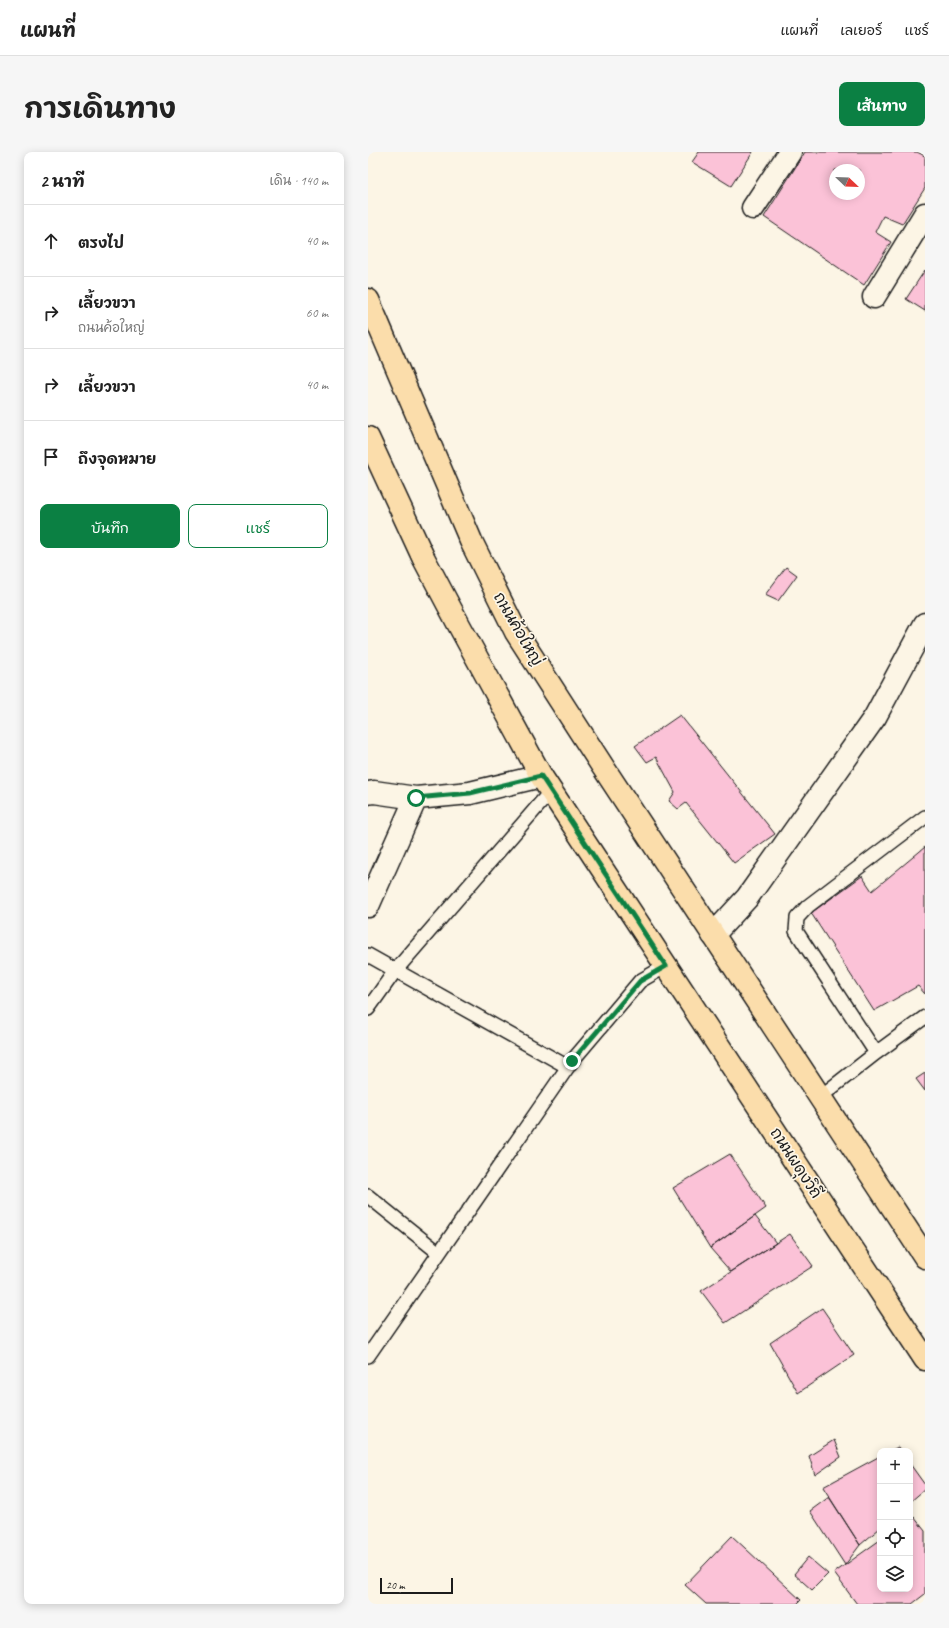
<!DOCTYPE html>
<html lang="th">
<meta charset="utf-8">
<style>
body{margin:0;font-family:Caveat,"Playpen Sans Thai",sans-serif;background:#f6f6f6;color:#222}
.controls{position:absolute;right:12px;bottom:12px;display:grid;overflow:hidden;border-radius:8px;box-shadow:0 2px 10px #0003}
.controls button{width:36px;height:36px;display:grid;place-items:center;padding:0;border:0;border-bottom:1px solid #e0e0e0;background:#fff;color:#222;font:20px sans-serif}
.compass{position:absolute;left:461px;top:12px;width:36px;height:36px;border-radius:50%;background:#fff;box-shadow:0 2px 10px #0003;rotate:113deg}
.scale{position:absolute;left:12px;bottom:10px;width:73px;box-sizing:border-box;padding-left:4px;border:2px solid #1c1c1c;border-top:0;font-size:11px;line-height:14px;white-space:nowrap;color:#1c1c1c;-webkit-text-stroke:3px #fcf5e5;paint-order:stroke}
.stop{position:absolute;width:12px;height:12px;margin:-9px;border:3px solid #0b8043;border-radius:50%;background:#fff}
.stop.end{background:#0b8043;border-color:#fff;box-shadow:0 1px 4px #0008}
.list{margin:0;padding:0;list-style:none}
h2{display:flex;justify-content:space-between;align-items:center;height:52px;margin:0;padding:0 16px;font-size:17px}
h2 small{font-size:13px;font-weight:400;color:#767676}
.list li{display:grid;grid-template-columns:26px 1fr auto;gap:12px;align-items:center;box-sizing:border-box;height:72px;padding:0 16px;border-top:1px solid #e0e0e0}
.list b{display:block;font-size:15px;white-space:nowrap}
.list p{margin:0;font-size:13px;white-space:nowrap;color:#767676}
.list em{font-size:13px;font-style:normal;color:#767676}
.actions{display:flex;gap:8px;padding:12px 16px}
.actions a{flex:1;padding:9px 0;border:1px solid #0b8043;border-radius:8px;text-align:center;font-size:14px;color:#0b8043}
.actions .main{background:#0b8043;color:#fff}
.icon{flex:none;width:22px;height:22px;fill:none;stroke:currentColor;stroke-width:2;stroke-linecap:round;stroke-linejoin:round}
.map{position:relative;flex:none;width:557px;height:1452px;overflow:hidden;border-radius:8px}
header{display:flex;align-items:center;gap:24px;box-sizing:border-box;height:56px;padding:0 20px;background:#fff;border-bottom:1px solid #e0e0e0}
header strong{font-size:19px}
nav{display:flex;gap:22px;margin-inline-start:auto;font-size:14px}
.intro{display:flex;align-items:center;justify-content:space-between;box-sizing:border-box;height:96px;padding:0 24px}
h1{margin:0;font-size:28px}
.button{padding:10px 18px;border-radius:8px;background:#0b8043;color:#fff;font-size:14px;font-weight:700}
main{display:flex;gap:24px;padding:0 24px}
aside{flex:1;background:#fff;border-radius:8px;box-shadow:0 2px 10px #0003}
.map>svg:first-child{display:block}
.building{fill:#fbc2d7;stroke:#1c1c1c;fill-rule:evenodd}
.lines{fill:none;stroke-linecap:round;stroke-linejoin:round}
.service-casing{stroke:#1c1c1c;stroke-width:16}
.minor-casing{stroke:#1c1c1c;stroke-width:25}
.primary-casing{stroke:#1c1c1c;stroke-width:25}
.service{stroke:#fcf5e5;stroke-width:13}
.minor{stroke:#fcf5e5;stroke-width:22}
.primary{stroke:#fbddab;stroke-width:22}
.route{stroke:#0b8043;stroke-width:5}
.labels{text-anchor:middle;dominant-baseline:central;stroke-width:3.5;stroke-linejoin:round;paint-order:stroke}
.street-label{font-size:16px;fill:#1c1c1c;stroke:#fcf5e5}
</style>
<header>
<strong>แผนที่</strong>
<nav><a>แผนที่</a><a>เลเยอร์</a><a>แชร์</a></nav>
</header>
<div class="intro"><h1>การเดินทาง</h1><a class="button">เส้นทาง</a></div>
<main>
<aside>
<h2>2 นาที<small>เดิน · 140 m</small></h2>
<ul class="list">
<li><svg class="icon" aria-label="ahead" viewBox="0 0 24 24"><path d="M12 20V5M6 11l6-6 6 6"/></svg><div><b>ตรงไป</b></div><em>40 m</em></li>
<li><svg class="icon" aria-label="right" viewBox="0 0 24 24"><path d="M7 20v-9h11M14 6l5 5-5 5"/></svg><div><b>เลี้ยวขวา</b><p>ถนนค้อใหญ่</p></div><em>60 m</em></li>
<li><svg class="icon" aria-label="right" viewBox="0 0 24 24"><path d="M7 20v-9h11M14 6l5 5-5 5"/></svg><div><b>เลี้ยวขวา</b></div><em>40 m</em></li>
<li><svg class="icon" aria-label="arrive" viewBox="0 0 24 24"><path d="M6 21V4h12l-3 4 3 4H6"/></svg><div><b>ถึงจุดหมาย</b></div></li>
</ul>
<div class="actions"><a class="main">บันทึก</a><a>แชร์</a></div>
</aside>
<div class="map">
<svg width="557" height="1452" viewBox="0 0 557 1452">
<rect width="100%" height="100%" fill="#fcf5e5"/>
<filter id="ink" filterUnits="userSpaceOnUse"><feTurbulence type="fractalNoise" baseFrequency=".025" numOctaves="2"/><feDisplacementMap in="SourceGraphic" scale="8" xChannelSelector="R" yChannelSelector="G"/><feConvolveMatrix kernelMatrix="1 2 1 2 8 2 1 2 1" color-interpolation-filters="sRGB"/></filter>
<g filter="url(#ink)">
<path class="building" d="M 331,0 L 385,0 L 363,34 L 324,10 Z
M 437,0 L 549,0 L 557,4 L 557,36 L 534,72 L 515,64 L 507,80 L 523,90 L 496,133 L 396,65 ZM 467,18 L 491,18 L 491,42 L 467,42 Z
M 557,118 L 557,159 L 538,147 Z
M 418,415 L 429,423 L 410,449 L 397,443 Z
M 312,563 L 407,682 L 366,711 L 318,651 L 310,657 L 301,649 L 307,640 L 288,605 L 279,610 L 267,594 Z
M 557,695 L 557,842 L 550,834 L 506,859 L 443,761 L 494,724 L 504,739 Z
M 557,921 L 557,939 L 548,927 Z
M 362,1002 L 398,1056 L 342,1096 L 305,1036 Z
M 387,1064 L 408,1091 L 363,1120 L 342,1096 Z
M 422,1082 L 445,1114 L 357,1171 L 333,1139 Z
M 454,1156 L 486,1203 L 430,1241 L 402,1191 Z
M 466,1288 L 473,1305 L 447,1323 L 441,1304 Z
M 530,1295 L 533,1299 L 522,1299 Z
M 512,1304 L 512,1376 L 492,1393 L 455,1335 Z
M 542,1312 L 557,1333 L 557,1337 L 542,1350 Z
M 461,1345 L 492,1393 L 477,1413 L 442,1359 Z
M 546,1365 L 557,1379 L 557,1442 L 544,1452 L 489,1452 L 466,1421 L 512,1388 L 512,1437 L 542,1437 L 542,1367 Z
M 364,1384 L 433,1448 L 429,1452 L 338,1452 L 317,1433 Z
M 440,1405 L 460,1422 L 444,1438 L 426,1422 Z"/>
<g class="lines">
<g class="service-casing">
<path id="service" d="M 0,803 L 200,915
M 0,857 L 27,819 L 183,639
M 508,901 L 557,865
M 452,945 L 508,901 L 428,779 L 429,766 L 440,754 L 557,665
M 0,1044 L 71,1101
M 0,1204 L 204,909 L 272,829 L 298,814"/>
</g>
<g class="minor-casing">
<path id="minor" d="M 385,56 L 422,0
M 506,145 L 557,62
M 0,641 L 6,640 L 48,646
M 0,754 L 48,646 L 102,641 L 173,624
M 345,783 L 379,746 L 507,565 L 557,472"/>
</g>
<g class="primary-casing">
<path id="primary" d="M 0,148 L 103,389 L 148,480 L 235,615 L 557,1105
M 0,286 L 55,405 L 91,473 L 173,624 L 557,1207"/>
</g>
<use href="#service" class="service"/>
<use href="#minor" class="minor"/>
<use href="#primary" class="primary"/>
</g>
</g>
<g class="lines" filter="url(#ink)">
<path class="route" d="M 48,646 L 102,641 L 173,624 L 298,814 L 272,829 L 204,909"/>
</g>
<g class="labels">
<g class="street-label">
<text transform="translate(150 477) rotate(60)">ถนนค้อใหญ่</text>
<text transform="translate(428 1011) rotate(57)">ถนนผดุงวิถี</text>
</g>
</g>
</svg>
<div class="controls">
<button>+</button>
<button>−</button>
<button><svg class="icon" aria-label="locate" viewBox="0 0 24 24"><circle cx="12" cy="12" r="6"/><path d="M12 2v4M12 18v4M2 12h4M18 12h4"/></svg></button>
<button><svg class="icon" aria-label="layers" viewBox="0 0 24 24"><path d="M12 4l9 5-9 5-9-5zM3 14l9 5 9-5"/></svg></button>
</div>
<svg class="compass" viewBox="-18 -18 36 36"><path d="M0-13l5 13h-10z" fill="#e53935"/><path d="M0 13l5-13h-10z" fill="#767676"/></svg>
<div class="scale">20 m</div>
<div class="stop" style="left:48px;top:646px"></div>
<div class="stop end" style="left:204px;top:909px"></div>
</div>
</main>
